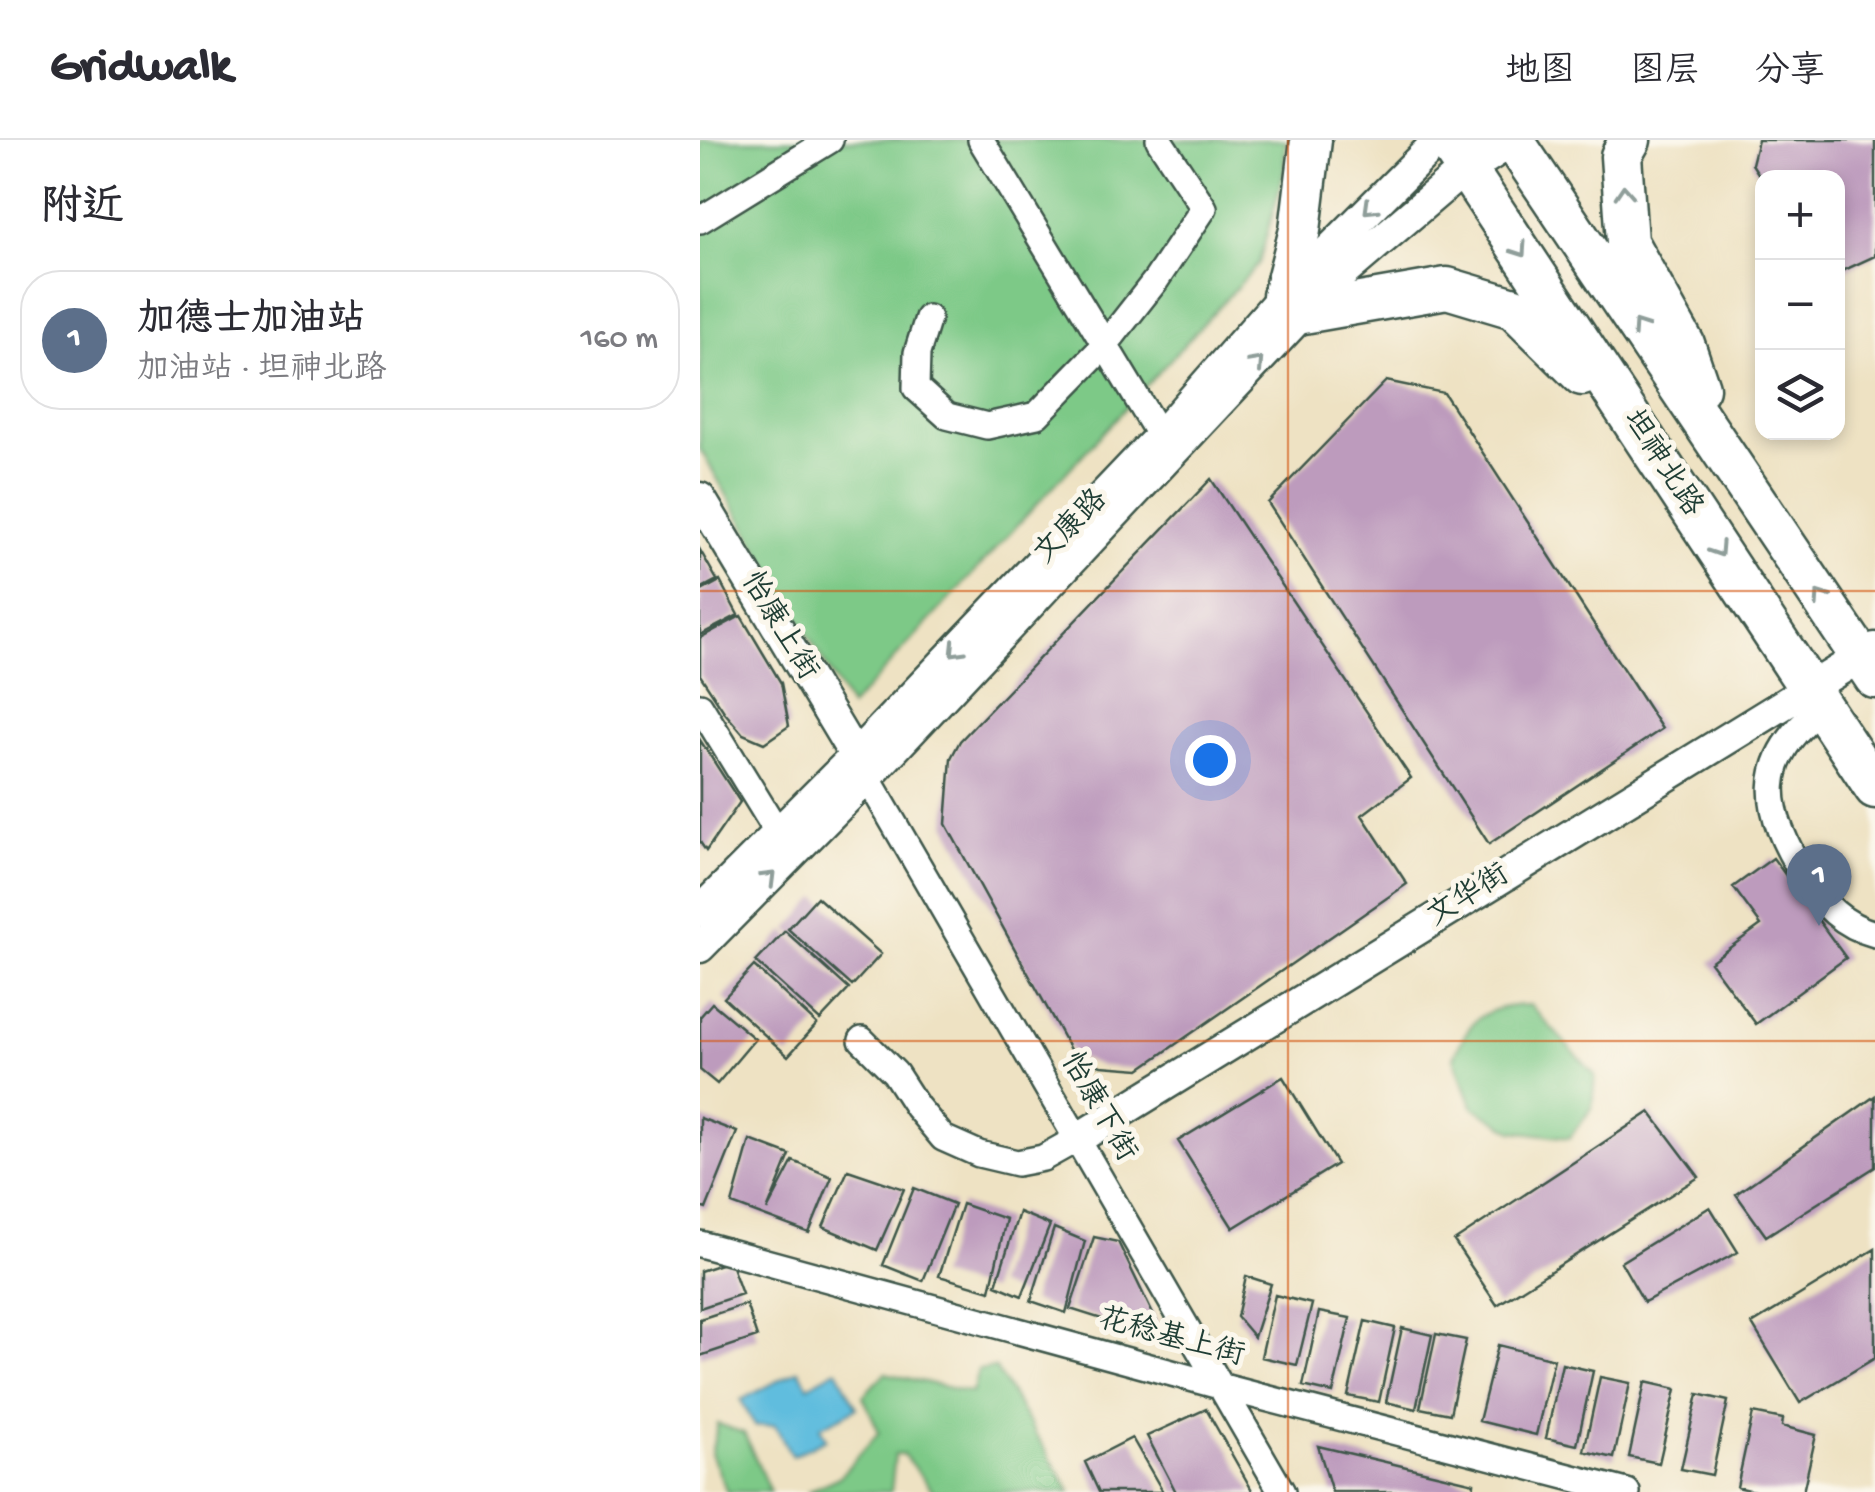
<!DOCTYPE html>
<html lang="zh">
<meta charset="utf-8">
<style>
body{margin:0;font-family:"Gochi Hand","LXGW WenKai TC",sans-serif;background:#f2f2f3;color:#2b2b33}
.controls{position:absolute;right:30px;top:30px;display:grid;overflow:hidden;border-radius:20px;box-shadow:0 5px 15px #0003}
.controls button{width:90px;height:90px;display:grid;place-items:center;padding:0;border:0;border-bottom:2px solid #e1e1e2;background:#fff;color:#2b2b33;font:50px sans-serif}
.you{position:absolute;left:510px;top:620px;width:35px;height:35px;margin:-25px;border:8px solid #fff;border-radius:50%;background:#1a73e8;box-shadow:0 0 0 15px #1a73e833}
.badge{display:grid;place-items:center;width:65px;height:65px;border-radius:50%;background:#1a73e8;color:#fff;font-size:32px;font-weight:700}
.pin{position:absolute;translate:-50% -82px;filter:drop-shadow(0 2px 5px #0008)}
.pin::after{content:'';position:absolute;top:52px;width:35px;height:30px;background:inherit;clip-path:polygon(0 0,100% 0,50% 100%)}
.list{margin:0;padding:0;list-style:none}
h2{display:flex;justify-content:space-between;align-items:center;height:130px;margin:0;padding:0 40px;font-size:42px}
h2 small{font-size:32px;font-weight:400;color:#7c7c81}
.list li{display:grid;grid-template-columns:65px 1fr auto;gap:30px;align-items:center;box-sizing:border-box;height:140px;margin:0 20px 20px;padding:0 20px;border:2px solid #e1e1e2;border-radius:40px}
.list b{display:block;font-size:38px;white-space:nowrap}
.list p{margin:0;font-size:32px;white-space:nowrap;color:#7c7c81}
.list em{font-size:32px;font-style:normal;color:#7c7c81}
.icon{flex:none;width:55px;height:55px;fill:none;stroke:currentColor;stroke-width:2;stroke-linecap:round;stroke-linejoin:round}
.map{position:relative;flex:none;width:1175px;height:1352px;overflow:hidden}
header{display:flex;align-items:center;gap:60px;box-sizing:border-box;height:140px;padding:0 50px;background:#fff;border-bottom:2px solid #e1e1e2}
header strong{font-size:48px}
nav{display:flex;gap:55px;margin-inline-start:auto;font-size:35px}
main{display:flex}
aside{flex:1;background:#fff}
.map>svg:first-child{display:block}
.green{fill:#7dc987;stroke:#4e835e;stroke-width:2.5}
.water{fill:#61bdde;stroke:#407d89;stroke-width:2.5}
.building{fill:#bd9bbd}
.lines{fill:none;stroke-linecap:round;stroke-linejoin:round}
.minor-casing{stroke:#3e5649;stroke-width:30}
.tertiary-casing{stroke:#3e5649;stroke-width:35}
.secondary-casing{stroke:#3e5649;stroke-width:40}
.primary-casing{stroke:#3e5649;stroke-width:45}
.minor{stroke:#fff;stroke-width:25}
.tertiary{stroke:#fff;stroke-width:30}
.secondary{stroke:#fff;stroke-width:35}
.primary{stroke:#fff;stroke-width:40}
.oneway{stroke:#8f9e9a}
.grid{fill:none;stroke:#d45610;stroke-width:2.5;stroke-opacity:0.55}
.labels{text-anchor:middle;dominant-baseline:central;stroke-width:10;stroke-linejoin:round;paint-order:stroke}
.street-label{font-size:30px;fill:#1f3d34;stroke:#fbf7ec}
</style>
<header>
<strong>Gridwalk</strong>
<nav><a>地图</a><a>图层</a><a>分享</a></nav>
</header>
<main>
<aside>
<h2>附近<small></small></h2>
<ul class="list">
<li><span class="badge" style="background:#5c6f8a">1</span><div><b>加德士加油站</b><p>加油站 · 坦神北路</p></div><em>160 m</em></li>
</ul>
</aside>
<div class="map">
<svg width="1175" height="1352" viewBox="0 0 1175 1352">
<rect width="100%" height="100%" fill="#fbf7ec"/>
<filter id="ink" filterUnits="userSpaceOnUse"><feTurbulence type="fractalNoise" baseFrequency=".01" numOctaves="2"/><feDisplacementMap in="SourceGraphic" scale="20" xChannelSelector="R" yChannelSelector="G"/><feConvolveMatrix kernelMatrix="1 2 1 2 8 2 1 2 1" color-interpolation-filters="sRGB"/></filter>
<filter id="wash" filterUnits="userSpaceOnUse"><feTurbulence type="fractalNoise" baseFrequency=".0048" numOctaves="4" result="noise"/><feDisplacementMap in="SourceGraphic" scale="40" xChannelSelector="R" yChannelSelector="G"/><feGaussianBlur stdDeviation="2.25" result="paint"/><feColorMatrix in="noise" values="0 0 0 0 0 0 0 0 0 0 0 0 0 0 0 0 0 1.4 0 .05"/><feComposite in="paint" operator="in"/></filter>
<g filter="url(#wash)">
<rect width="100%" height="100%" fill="#eee2c3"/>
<path class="green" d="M 0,0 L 586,0 L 584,33 L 559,123 L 150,567 L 0,309 Z
M 830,865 L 895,935 L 892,968 L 869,998 L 813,991 L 773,967 L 754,918 C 769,877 786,866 830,865 Z
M 295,1228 L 371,1352 L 234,1352 L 203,1314 L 195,1314 L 191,1352 L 107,1352 L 139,1337 L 179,1292 L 163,1256 L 185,1233 L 272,1253 L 278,1230 Z
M 18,1284 L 44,1293 L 70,1352 L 27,1352 L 11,1313 Z"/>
<path class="water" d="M 99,1230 L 108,1246 L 137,1230 L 157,1268 L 120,1287 L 126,1299 L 92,1316 L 75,1285 L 55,1286 L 41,1260 Z"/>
<g id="blocks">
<path class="building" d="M 1058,0 L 1175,0 L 1175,116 L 1138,133 L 1138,38 L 1061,38 L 1052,24 Z
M 686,241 L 744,253 L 962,589 L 789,704 L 568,363 Z
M 511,339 L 711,638 L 662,675 L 707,744 L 440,929 L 401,926 L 373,915 L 246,684 L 251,618 L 260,601 Z
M 0,410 L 17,440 L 0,449 Z
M 20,441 L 38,475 L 0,495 L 0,452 Z
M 41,476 L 81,543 L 89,586 L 64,603 L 43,594 L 25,573 L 0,535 L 0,498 Z
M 0,600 L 40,662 L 6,711 L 0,702 Z
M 1073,718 L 1146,818 L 1056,884 L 1010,822 L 1061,785 L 1033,747 Z
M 117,757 L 181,814 L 152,846 L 88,789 Z
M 85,791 L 149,849 L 120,880 L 56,822 Z
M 54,826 L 117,884 L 88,916 L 24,858 Z
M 12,863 L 55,899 L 17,944 L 0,930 L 0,877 Z
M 583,937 L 637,1024 L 533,1088 L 478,1001 Z
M 1175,956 L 1175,1027 L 1066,1096 L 1036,1054 Z
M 950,972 L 999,1037 L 797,1165 L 754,1101 Z
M 0,978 L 37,992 L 6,1069 L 0,1067 Z
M 50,1000 L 90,1015 L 67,1071 L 93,1021 L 132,1037 L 109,1093 L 32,1064 Z
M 148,1030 L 204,1049 L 177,1110 L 123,1087 Z
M 214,1048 L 254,1064 L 223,1141 L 183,1125 Z
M 262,1064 L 306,1079 L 290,1151 L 239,1136 Z
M 1010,1067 L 1038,1112 L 944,1162 L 921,1122 Z
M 319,1072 L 350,1085 L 322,1156 L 296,1145 Z
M 354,1088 L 385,1101 L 366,1173 L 331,1161 Z
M 394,1097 L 418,1102 L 465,1199 L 370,1169 Z
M 1175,1109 L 1175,1218 L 1100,1263 L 1052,1184 Z
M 30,1121 L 42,1154 L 0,1168 L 0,1131 Z
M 546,1136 L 571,1144 L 554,1197 L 537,1177 Z
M 575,1155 L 612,1164 L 597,1225 L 561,1217 Z
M 46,1164 L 57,1197 L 0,1216 L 0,1179 Z
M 619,1172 L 650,1178 L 633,1253 L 603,1246 Z
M 665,1181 L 695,1188 L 679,1262 L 648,1256 Z
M 702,1188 L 732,1195 L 716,1269 L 686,1262 Z
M 736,1194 L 766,1200 L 750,1274 L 720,1268 Z
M 798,1205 L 854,1219 L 836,1295 L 779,1281 Z
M 862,1224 L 893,1231 L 877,1305 L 846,1298 Z
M 900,1237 L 930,1243 L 914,1318 L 884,1311 Z
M 945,1242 L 976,1249 L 959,1323 L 929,1317 Z
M 998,1254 L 1028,1261 L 1012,1335 L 981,1329 Z
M 506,1269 L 553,1352 L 476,1352 L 447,1296 Z
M 1053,1273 L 1083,1279 L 1082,1286 L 1116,1295 L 1103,1352 L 1058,1352 L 1037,1347 Z
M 432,1298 L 463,1352 L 399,1352 L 385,1322 Z
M 618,1306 L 774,1343 L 773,1352 L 632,1352 Z"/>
</g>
</g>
<g filter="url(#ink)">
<use href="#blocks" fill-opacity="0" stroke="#3e5649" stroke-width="2.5"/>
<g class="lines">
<g class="minor-casing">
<path id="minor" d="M 281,0 L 460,296
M 0,80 L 130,0
M 228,178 L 217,213 L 216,248 L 247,276 L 287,286 L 337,275 L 405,205 L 456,140 L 504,68 L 459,0
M 0,566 L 78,693
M 1122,568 C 1054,620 1063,671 1105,737 C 1124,765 1142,785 1175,794
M 160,625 L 582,1352
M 162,900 L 195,933 L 217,967 L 243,998 L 279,1014 L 317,1023 L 343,1018 L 377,999
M 0,1104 L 523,1247 L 927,1352"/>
</g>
<g class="tertiary-casing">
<path id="tertiary" d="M 0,358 L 155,616
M 0,771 L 155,616 L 460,296 L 583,156 L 739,0
M 0,807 L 166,639 L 603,173 L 643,133 L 766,28
M 377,999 L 1175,508"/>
</g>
<g class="secondary-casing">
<path id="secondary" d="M 766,28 L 809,0"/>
</g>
<g class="primary-casing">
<path id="primary" d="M 747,0 L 1175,648
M 813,0 L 1175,538
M 930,0 L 921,16 L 927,102 L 984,204 L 999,248
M 583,156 L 600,90 L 611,0
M 603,173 L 747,148 L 814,168 L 882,235"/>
</g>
<use href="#minor" class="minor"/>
<use href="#tertiary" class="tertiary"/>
<use href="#secondary" class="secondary"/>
<use href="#primary" class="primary"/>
</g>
<defs><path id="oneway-chevron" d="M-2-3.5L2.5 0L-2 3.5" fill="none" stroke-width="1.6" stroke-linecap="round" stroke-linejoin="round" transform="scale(2.5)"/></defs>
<g class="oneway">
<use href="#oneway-chevron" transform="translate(924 52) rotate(-94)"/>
<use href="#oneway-chevron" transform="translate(670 68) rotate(136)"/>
<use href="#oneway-chevron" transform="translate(820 110) rotate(56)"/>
<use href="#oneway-chevron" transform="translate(939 187) rotate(-124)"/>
<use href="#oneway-chevron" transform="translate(557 223) rotate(-47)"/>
<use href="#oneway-chevron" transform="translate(1018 410) rotate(57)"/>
<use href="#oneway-chevron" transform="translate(1121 457) rotate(-124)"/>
<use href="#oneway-chevron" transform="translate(256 510) rotate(134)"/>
<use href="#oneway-chevron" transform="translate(69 738) rotate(-45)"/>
</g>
</g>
<path class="grid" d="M 588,0 L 588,1352M 0,451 L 1175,451M 0,901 L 1175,901"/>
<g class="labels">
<g class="street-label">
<text transform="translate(961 324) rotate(57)">坦神北路</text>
<text transform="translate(372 388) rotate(-46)">文康路</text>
<text transform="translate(78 487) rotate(59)">怡康上街</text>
<text transform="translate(769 757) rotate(-32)">文华街</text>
<text transform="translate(397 968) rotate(60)">怡康下街</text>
<text transform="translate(471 1199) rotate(15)">花稔基上街</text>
</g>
</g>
</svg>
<div class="controls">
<button>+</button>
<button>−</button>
<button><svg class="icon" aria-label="layers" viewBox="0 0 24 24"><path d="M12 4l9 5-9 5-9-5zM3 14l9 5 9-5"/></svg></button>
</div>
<div class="you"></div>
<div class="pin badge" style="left:1119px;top:786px;background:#5c6f8a">1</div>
</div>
</main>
